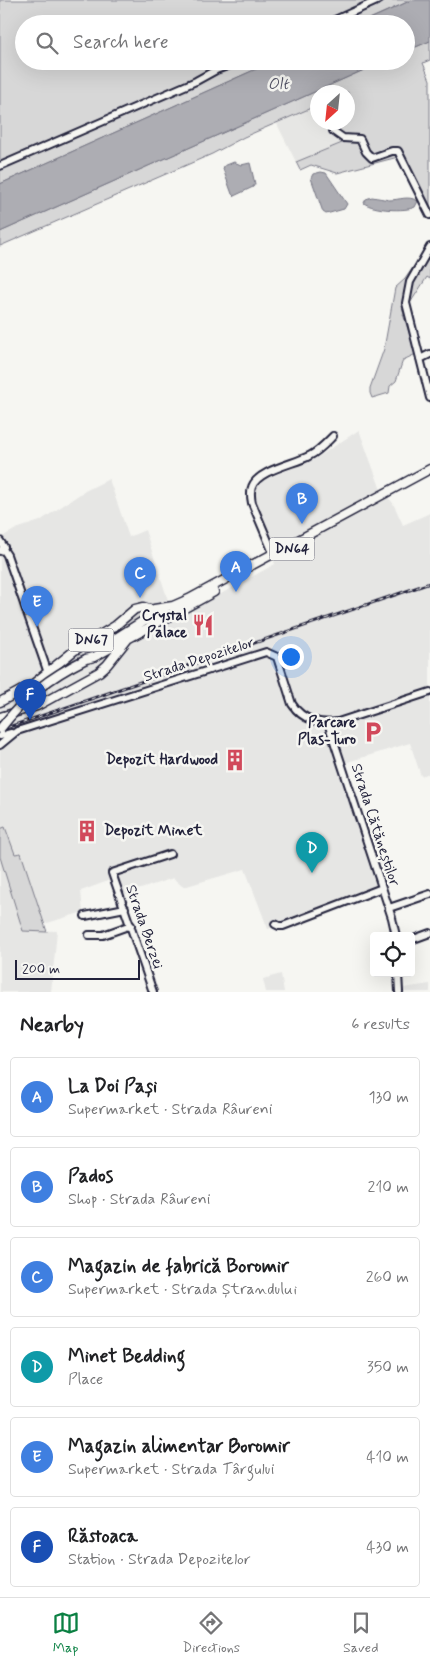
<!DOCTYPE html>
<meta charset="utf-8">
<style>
body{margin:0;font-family:Mynerve,sans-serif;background:#f6f6f6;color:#202124}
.controls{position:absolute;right:15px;bottom:15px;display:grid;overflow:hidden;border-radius:5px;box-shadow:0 5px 20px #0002}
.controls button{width:45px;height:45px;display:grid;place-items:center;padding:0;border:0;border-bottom:1px solid #e0e0e0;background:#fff;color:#202124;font:25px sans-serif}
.compass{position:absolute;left:310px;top:85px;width:45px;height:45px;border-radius:50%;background:#fff;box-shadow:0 5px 20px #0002;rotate:207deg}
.scale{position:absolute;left:15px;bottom:12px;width:125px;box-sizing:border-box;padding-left:5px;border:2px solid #22223b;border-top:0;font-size:14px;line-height:18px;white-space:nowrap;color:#22223b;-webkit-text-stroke:4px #f6f6f2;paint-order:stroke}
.you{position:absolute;left:290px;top:656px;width:18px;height:18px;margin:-12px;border:4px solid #fff;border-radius:50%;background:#1a73e8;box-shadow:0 0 0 8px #1a73e833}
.badge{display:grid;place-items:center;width:32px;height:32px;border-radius:50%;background:#0b8043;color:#fff;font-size:16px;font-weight:700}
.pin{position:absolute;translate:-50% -41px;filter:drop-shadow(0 1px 2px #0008)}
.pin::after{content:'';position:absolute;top:26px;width:18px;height:15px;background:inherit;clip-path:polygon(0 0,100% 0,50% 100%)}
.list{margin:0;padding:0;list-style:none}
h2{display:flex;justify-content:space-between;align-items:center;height:65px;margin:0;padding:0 20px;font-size:21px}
h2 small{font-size:16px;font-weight:400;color:#757577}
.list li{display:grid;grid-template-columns:32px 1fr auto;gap:15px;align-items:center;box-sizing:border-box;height:80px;margin:0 10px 10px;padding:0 10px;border:1px solid #e0e0e0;border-radius:5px}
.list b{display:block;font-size:19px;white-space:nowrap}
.list p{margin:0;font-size:16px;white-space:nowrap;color:#757577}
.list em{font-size:16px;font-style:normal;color:#757577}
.icon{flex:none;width:28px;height:28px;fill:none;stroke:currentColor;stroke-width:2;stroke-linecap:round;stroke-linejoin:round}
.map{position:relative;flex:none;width:430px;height:992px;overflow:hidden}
.search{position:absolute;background:#fff;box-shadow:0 5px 20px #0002;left:15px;right:15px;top:15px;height:55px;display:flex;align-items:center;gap:12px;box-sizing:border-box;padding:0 18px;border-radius:28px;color:#757577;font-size:19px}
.sheet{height:605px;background:#fff}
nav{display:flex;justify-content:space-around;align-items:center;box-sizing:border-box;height:70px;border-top:1px solid #e0e0e0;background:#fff;font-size:14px;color:#757577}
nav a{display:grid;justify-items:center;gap:2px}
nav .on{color:#0b8043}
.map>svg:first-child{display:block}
.built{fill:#e6e6e4}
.green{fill:#d7d7d7;stroke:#7c7c89}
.water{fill:#adadb3;stroke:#757583}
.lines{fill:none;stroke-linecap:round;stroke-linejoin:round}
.minor-casing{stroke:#22223b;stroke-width:10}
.major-casing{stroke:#22223b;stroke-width:11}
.minor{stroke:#f6f6f2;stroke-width:6}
.major{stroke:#f6f6f2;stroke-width:8}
.rail-casing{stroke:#22223b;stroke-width:3}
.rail{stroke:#f6f6f2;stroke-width:1;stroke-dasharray:4;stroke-linecap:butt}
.major-bridge-casing{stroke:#22223b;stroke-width:11;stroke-linecap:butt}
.major-bridge{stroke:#f6f6f2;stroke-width:8}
.labels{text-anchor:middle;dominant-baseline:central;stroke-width:5;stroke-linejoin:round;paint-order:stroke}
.shield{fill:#f6f6f2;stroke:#626272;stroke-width:1}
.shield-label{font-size:14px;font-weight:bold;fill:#22223b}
.poi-label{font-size:15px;font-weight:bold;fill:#22223b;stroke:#f6f6f2;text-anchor:end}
.street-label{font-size:15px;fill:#22223b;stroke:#f6f6f2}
.water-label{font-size:16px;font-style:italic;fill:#535365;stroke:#f6f6f2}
</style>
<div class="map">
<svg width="430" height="992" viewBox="0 0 430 992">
<rect width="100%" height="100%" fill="#f6f6f2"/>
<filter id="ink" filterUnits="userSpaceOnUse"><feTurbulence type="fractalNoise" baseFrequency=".02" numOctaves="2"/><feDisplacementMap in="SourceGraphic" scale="10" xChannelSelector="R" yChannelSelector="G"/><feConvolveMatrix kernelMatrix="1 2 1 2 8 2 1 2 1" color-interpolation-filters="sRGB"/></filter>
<g filter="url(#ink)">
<path class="built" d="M 311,107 L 317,115 L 318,122 L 324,123 L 342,143 L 296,162 L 276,122 Z
M 359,430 L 381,490 L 393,503 L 403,525 L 430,513 L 430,773 L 421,776 L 410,743 L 338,765 L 380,888 L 268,929 L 245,869 L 187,886 L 182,886 L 173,878 L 123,895 L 116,878 L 81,891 L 83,912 L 44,924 L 21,853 L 15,855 L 5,827 L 0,829 L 0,538 L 16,529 L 40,521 L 83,492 L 109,479 L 129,537 L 145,530 L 168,600 L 179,617 L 275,564 L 246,487 L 315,459 Z
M 0,857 L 23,930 L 57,931 L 51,992 L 0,992 Z
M 281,974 L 284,992 L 266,992 L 263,979 Z
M 430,984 L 430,992 L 404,992 L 403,988 Z"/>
<path class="green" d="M 0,0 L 412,0 L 358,24 L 24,24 L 24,61 L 274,61 L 0,184 Z
M 430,41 L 430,60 L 423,63 L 430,80 L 430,208 L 398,157 L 337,173 L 311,165 L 300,170 L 296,162 L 342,143 L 324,123 L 348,122 L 348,92 L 318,92 L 317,115 L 311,108 L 244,137 L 212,154 L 0,246 L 0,232 L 384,61 L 406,61 L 406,51 Z
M 430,251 L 430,279 L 427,277 L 403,314 L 416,354 L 403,360 L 396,381 L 390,386 L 389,393 L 372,398 L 370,393 L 370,388 L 384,349 L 395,288 L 405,279 L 414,266 Z
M 140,613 L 143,614 L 142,617 L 83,655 L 63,665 C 79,648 99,642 117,629 C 125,624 131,615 140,613 Z
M 5,827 L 15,854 L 21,853 L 47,932 L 23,931 L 0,857 L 0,829 Z"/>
<path class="water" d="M 412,0 L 430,0 L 430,41 L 406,51 L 406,24 L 359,24 Z
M 274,61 L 384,61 L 0,232 L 0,184 Z
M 234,162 L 241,165 L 250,163 L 255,184 L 253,187 L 234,196 L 232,194 L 223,169 L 224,166 Z
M 321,172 L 326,173 L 347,204 L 344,209 L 326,214 L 323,212 L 311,178 L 313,174 Z
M 372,197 C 378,198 384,199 389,200 C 400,200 408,195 418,201 L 415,207 C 405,212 373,210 364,203 L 366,199 Z"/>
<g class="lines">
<g class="minor-casing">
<path id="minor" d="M 326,24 L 379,0
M 333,131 L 343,138 L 360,139 L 366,152 L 372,158 L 392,151 L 398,151 L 430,215
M 0,166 L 196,81 L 216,70 L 241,61
M 430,247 L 410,282 L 406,303 L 430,398
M 420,359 L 430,354
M 0,541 L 4,547 L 0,551
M 3,549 L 7,555 L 48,673
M 274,555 L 252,503 C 251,498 250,492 252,487 C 258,470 294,464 309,456 C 318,452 326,443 333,436
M 328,723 L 392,918 L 396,936
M 0,736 L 11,733
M 0,745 L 17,731 L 266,652 L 277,657 L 292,704 C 302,720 321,725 338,722 L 430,692
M 389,908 L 430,894
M 85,916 L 125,908
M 275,924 L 279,926 L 283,926 L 382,888
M 89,935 L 103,935 L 131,925
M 411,940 L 430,933
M 398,973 L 399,992
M 153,992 L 112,873 L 170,854"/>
</g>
<g class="major-casing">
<path id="major" d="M 161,609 L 165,614 L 165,618 L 159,622 L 155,621 L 151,616 L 154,609 L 173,606 L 189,599 L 430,469
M 163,620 L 214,592
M 102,647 L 151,616
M 86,659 L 94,657 L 159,622
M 0,702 L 33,684 L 75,650 L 115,626 L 135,609 L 143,607 L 153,610
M 0,717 L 37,706 L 99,672 L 107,665 L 127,640"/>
</g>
<use href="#minor" class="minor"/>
<use href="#major" class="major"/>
<g class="rail-casing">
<path id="rail" d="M 0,730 L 430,583"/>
</g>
<use href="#rail" class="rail"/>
<g class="major-bridge-casing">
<path id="major-bridge" d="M 0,729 C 27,695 48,678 86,659"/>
</g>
<use href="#major-bridge" class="major-bridge"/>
</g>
</g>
<defs>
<g id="restaurant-bare" transform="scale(1.725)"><path d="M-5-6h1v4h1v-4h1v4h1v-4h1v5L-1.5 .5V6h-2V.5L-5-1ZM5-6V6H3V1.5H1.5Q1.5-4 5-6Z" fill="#d1495b" stroke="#f6f6f2" stroke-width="2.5" paint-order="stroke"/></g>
<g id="parking-bare" transform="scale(1.725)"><path d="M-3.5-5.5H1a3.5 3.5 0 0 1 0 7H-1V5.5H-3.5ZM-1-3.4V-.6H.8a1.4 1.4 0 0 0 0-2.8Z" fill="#d1495b" stroke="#f6f6f2" stroke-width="2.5" paint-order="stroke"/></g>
<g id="building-bare" transform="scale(1.725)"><path d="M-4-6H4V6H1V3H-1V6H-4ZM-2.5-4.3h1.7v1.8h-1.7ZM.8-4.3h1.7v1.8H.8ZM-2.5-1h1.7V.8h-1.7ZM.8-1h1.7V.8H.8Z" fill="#d1495b" stroke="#f6f6f2" stroke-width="2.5" paint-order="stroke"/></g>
</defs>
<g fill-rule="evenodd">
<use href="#restaurant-bare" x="203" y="625"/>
<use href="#parking-bare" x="373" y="732"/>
<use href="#building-bare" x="235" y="760"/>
<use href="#building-bare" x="87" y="831"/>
</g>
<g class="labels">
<g class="shield">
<rect x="269.5" y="537.5" width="45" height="23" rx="4"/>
<rect x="68.5" y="628.5" width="45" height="23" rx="4"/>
</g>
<g class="shield-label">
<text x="292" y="549">DN64</text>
<text x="91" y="640">DN67</text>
</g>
<g class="poi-label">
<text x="187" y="616">Crystal<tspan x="187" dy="17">Palace</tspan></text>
<text x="356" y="723">Parcare<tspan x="356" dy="17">Plas-Turo</tspan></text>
<text x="218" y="760">Depozit Hardwood</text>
<text x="104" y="831" text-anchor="start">Depozit Minet</text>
</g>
<g class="street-label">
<text transform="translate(199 660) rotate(-18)">Strada Depozitelor</text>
<text transform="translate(375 825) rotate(72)">Strada Cătăneștilor</text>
<text transform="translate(144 927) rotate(71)">Strada Berzei</text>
</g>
<g class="water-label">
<text x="278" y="84">Olt</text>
</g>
</g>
</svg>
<div class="controls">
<button><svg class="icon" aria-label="locate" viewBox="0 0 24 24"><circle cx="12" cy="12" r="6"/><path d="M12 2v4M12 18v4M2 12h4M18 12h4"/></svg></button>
</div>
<svg class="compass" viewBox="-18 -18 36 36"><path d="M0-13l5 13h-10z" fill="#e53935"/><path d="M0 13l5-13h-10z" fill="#757577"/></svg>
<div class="scale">200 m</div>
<div class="you"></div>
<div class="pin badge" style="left:236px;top:592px;background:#3f7fe0">A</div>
<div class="pin badge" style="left:302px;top:524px;background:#3f7fe0">B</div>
<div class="pin badge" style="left:140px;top:598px;background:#3f7fe0">C</div>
<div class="pin badge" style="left:312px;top:873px;background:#0f9aa8">D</div>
<div class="pin badge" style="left:37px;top:627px;background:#3f7fe0">E</div>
<div class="pin badge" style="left:30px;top:720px;background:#1a4fb4">F</div>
<div class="search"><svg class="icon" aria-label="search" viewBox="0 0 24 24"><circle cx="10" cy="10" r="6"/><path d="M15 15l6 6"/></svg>Search here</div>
</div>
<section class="sheet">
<h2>Nearby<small>6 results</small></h2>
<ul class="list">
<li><span class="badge" style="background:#3f7fe0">A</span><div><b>La Doi Pași</b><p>Supermarket · Strada Râureni</p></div><em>130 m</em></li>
<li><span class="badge" style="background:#3f7fe0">B</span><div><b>Pados</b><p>Shop · Strada Râureni</p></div><em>210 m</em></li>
<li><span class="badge" style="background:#3f7fe0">C</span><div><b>Magazin de fabrică Boromir</b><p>Supermarket · Strada Ștrandului</p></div><em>260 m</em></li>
<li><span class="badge" style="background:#0f9aa8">D</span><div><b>Minet Bedding</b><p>Place</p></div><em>350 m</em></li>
<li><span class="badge" style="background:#3f7fe0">E</span><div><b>Magazin alimentar Boromir</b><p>Supermarket · Strada Târgului</p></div><em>410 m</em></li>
<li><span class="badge" style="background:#1a4fb4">F</span><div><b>Răstoaca</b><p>Station · Strada Depozitelor</p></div><em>430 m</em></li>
</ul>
</section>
<nav>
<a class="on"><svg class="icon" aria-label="map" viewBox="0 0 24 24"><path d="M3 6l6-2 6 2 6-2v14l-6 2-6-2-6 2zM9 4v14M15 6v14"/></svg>Map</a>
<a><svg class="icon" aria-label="directions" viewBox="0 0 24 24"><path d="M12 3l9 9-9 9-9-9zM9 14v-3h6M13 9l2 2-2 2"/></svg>Directions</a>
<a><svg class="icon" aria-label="saved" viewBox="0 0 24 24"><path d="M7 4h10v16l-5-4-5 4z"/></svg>Saved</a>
</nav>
